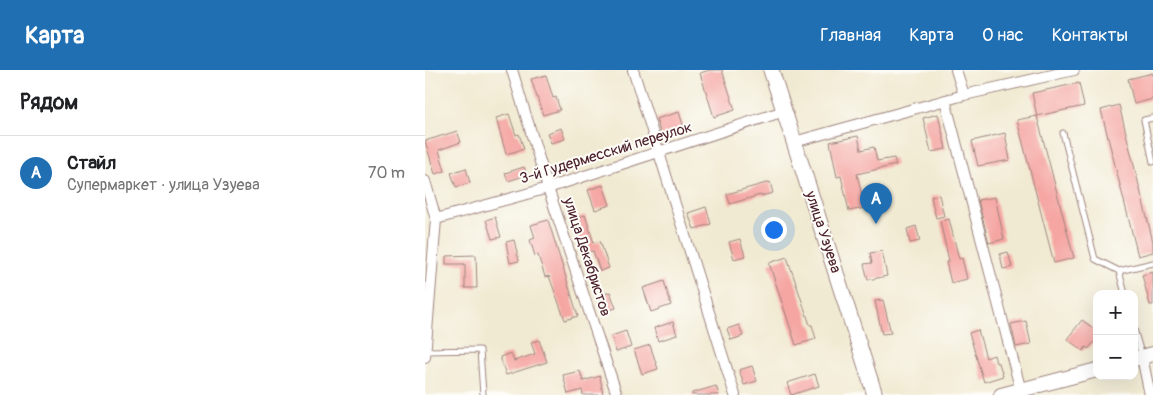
<!DOCTYPE html>
<html lang="ru">
<meta charset="utf-8">
<style>
body{margin:0;font-family:Pangolin,sans-serif;background:#f6f6f6;color:#202124}
.controls{position:absolute;right:15px;bottom:15px;display:grid;overflow:hidden;border-radius:10px;box-shadow:0 5px 20px #0002}
.controls button{width:45px;height:45px;display:grid;place-items:center;padding:0;border:0;border-bottom:1px solid #e0e0e0;background:#fff;color:#202124;font:25px sans-serif}
.you{position:absolute;left:348px;top:159px;width:18px;height:18px;margin:-12px;border:4px solid #fff;border-radius:50%;background:#1a73e8;box-shadow:0 0 0 8px #1a73e833}
.badge{display:grid;place-items:center;width:32px;height:32px;border-radius:50%;background:#1f6fb2;color:#fff;font-size:16px;font-weight:700}
.pin{position:absolute;translate:-50% -41px;filter:drop-shadow(0 1px 2px #0008)}
.pin::after{content:'';position:absolute;top:26px;width:18px;height:15px;background:inherit;clip-path:polygon(0 0,100% 0,50% 100%)}
.list{margin:0;padding:0;list-style:none}
h2{display:flex;justify-content:space-between;align-items:center;height:65px;margin:0;padding:0 20px;font-size:21px}
h2 small{font-size:16px;font-weight:400;color:#757577}
.list li{display:grid;grid-template-columns:32px 1fr auto;gap:15px;align-items:center;box-sizing:border-box;height:75px;padding:0 20px;border-top:1px solid #e0e0e0}
.list b{display:block;font-size:19px;white-space:nowrap}
.list p{margin:0;font-size:16px;white-space:nowrap;color:#757577}
.list em{font-size:16px;font-style:normal;color:#757577}
.map{position:relative;flex:none;width:728px;height:325px;overflow:hidden}
header{display:flex;align-items:center;gap:30px;box-sizing:border-box;height:70px;padding:0 25px;background:#1f6fb2;color:#fff}
header strong{font-size:24px}
nav{display:flex;gap:28px;margin-inline-start:auto;font-size:18px}
main{display:flex}
aside{flex:1;background:#fff}
.map>svg:first-child{display:block}
.building{fill:#f5a5a2}
.lines{fill:none;stroke-linecap:round;stroke-linejoin:round}
.service-casing{stroke:#9e847e;stroke-width:7}
.minor-casing{stroke:#9e847e;stroke-width:12}
.tertiary-casing{stroke:#9e847e;stroke-width:16}
.secondary-casing{stroke:#9e847e;stroke-width:17}
.service{stroke:#fff;stroke-width:5}
.minor{stroke:#fff;stroke-width:10}
.tertiary{stroke:#fff;stroke-width:14}
.secondary{stroke:#fff;stroke-width:15}
.labels{text-anchor:middle;dominant-baseline:central;stroke-width:4;stroke-linejoin:round;paint-order:stroke}
.street-label{font-size:15px;fill:#4a1f2b;stroke:#fdfcf7}
</style>
<header>
<strong>Карта</strong>
<nav><a>Главная</a><a>Карта</a><a>О нас</a><a>Контакты</a></nav>
</header>
<main>
<aside>
<h2>Рядом<small></small></h2>
<ul class="list">
<li><span class="badge">A</span><div><b>Стайл</b><p>Супермаркет · улица Узуева</p></div><em>70 m</em></li>
</ul>
</aside>
<div class="map">
<svg width="728" height="325" viewBox="0 0 728 325">
<rect width="100%" height="100%" fill="#fdfcf7"/>
<filter id="ink" filterUnits="userSpaceOnUse"><feTurbulence type="fractalNoise" baseFrequency=".02" numOctaves="2"/><feDisplacementMap in="SourceGraphic" scale="10" xChannelSelector="R" yChannelSelector="G"/><feConvolveMatrix kernelMatrix="1 2 1 2 8 2 1 2 1" color-interpolation-filters="sRGB"/></filter>
<filter id="wash" filterUnits="userSpaceOnUse"><feTurbulence type="fractalNoise" baseFrequency=".0096" numOctaves="4" result="noise"/><feDisplacementMap in="SourceGraphic" scale="20" xChannelSelector="R" yChannelSelector="G"/><feGaussianBlur stdDeviation="1.12" result="paint"/><feColorMatrix in="noise" values="0 0 0 0 0 0 0 0 0 0 0 0 0 0 0 0 0 1.4 0 .05"/><feComposite in="paint" operator="in"/></filter>
<g filter="url(#wash)">
<rect width="100%" height="100%" fill="#f1ead2"/>
<g id="blocks">
<path class="building" d="M 285,0 L 297,0 L 310,40 L 289,47 L 275,3 Z
M 728,3 L 728,29 L 709,34 L 703,9 Z
M 121,5 L 128,28 L 131,27 L 135,40 L 118,45 L 106,9 Z
M 654,13 L 659,36 L 612,46 L 607,23 Z
M 694,35 L 728,172 L 728,182 L 713,186 L 676,40 Z
M 254,42 L 260,61 L 237,68 L 231,49 Z
M 84,44 L 91,65 L 94,64 L 99,79 L 81,84 L 71,48 Z
M 513,44 L 521,79 L 506,82 L 498,48 Z
M 612,46 L 649,188 L 629,193 L 592,50 Z
M 136,58 L 140,69 L 126,73 L 122,63 Z
M 32,61 L 36,72 L 14,80 L 20,101 L 10,104 L 0,71 Z
M 580,63 L 585,90 L 553,96 L 547,71 Z
M 433,66 L 436,80 L 449,77 L 452,91 L 469,88 L 471,95 L 432,104 L 440,138 L 424,141 L 416,106 L 412,107 L 405,72 Z
M 99,97 L 102,105 L 83,111 L 80,103 Z
M 41,98 L 45,113 L 31,117 L 26,103 Z
M 345,112 L 348,123 L 336,126 L 335,125 L 305,134 L 302,124 Z
M 178,115 L 185,135 L 170,140 L 163,120 Z
M 514,125 L 519,146 L 511,148 L 506,127 Z
M 570,127 L 579,169 L 564,173 L 553,130 Z
M 281,137 L 286,154 L 269,159 L 263,143 Z
M 160,145 L 169,173 L 175,171 L 184,198 L 175,201 L 168,181 L 158,184 L 147,149 Z
M 70,147 L 76,167 L 67,169 L 61,150 Z
M 524,149 L 534,189 L 537,188 L 542,209 L 526,213 L 521,192 L 524,191 L 515,151 Z
M 123,150 L 153,246 L 140,250 L 124,206 L 120,207 L 113,185 L 110,186 L 105,170 L 110,168 L 106,155 Z
M 491,156 L 495,171 L 485,173 L 482,159 Z
M 315,169 L 320,186 L 309,189 L 304,172 Z
M 89,170 L 94,191 L 85,193 L 81,172 Z
M 457,181 L 462,206 L 443,210 L 439,194 L 447,193 L 445,183 Z
M 583,182 L 587,197 L 578,199 L 575,184 Z
M 51,185 L 52,218 L 40,218 L 40,194 L 21,194 L 21,186 Z
M 362,187 L 385,255 L 387,255 L 391,269 L 371,275 L 344,193 Z
M 728,202 L 728,235 L 725,235 L 717,205 Z
M 239,211 L 246,235 L 226,242 L 218,218 Z
M 185,222 L 191,238 L 178,242 L 173,226 Z
M 458,230 L 466,263 L 457,264 L 450,231 Z
M 657,250 L 672,261 L 672,269 L 663,279 L 661,277 L 658,281 L 642,269 Z
M 601,251 L 606,274 L 591,277 L 586,254 Z
M 248,252 L 252,265 L 233,271 L 229,258 Z
M 314,255 L 318,266 L 306,270 L 302,259 Z
M 553,260 L 561,288 L 569,285 L 571,293 L 574,293 L 578,306 L 559,312 L 544,263 Z
M 201,261 L 206,277 L 191,282 L 186,266 Z
M 114,270 L 122,292 L 81,305 L 75,287 L 86,283 L 89,291 L 110,284 L 106,272 Z
M 225,275 L 233,299 L 217,304 L 209,280 Z
M 327,296 L 332,311 L 319,315 L 314,300 Z
M 155,301 L 158,311 L 175,306 L 178,325 L 158,325 L 157,320 L 143,324 L 138,305 Z
M 390,304 L 394,316 L 366,325 L 362,313 Z
M 291,316 L 294,325 L 267,325 L 267,323 Z"/>
</g>
</g>
<g filter="url(#ink)">
<use href="#blocks" fill-opacity="0" stroke="#9e847e" stroke-width="1"/>
<g class="lines">
<g class="service-casing">
<path id="service" d="M 728,48 L 719,50 L 728,92
M 638,63 L 670,189 L 694,201 L 700,224
M 694,201 L 728,193
M 709,259 L 717,287
M 1,281 L 55,280 L 58,325"/>
</g>
<g class="minor-casing">
<path id="minor" d="M 87,0 L 123,118 L 192,325
M 208,0 L 310,325
M 531,0 L 539,25
M 520,30 L 597,325
M 369,72 L 539,25 L 649,0
M 0,111 L 11,149 L 0,287
M 11,149 L 123,118 L 359,41
M 717,287 L 725,325"/>
</g>
<g class="tertiary-casing">
<path id="tertiary" d="M 709,289 L 728,284
M 576,325 L 672,300"/>
</g>
<g class="secondary-casing">
<path id="secondary" d="M 346,0 L 450,325"/>
</g>
<use href="#service" class="service"/>
<use href="#minor" class="minor"/>
<use href="#tertiary" class="tertiary"/>
<use href="#secondary" class="secondary"/>
</g>
</g>
<g class="labels">
<g class="street-label">
<text transform="translate(181 83) rotate(-17)">3-й Гудермесский переулок</text>
<text transform="translate(398 162) rotate(72)">улица Узуева</text>
<text transform="translate(162 187) rotate(72)">улица Декабристов</text>
</g>
</g>
</svg>
<div class="controls">
<button>+</button>
<button>−</button>
</div>
<div class="you"></div>
<div class="pin badge" style="left:451px;top:154px">A</div>
</div>
</main>
